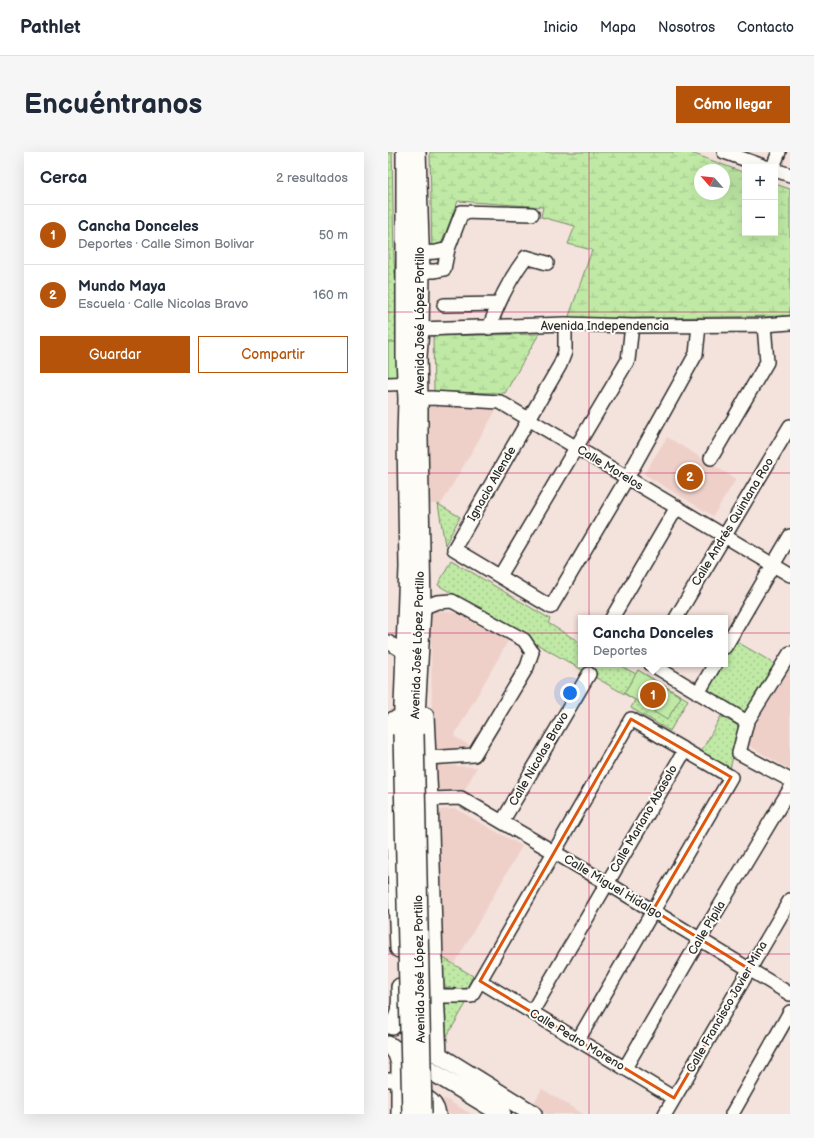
<!DOCTYPE html>
<html lang="es">
<meta charset="utf-8">
<style>
body{margin:0;font-family:"Balsamiq Sans",sans-serif;background:#f6f6f7;color:#1f2937}
.controls{position:absolute;right:12px;top:12px;display:grid;overflow:hidden;border-radius:0px;box-shadow:0 4px 16px #0002}
.controls button{width:36px;height:36px;display:grid;place-items:center;padding:0;border:0;border-bottom:1px solid #e0e1e3;background:#fff;color:#1f2937;font:20px sans-serif}
.compass{position:absolute;left:306px;top:12px;width:36px;height:36px;border-radius:50%;background:#fff;box-shadow:0 4px 16px #0002;rotate:297deg}
.you{position:absolute;left:182px;top:541px;width:14px;height:14px;margin:-10px;border:3px solid #fff;border-radius:50%;background:#1a73e8;box-shadow:0 0 0 6px #1a73e833}
.badge{display:grid;place-items:center;width:26px;height:26px;border-radius:50%;background:#b45309;color:#fff;font-size:13px;font-weight:700}
.pin{position:absolute;translate:-50% -50%;border:2px solid #fff;box-shadow:0 1px 4px #0006}
.popup{position:absolute;left:190px;top:463px;width:150px;height:52px;box-sizing:border-box;display:grid;place-content:center;border-radius:0px;background:#fff;filter:drop-shadow(0 1px 3px #0005);font-size:13px;white-space:nowrap;color:#747a83}
.popup b{font-size:15px;color:#1f2937}
.popup::after{content:'';position:absolute;left:50%;top:100%;margin-left:-8px;border:8px solid transparent;border-top-color:#fff}
.list{margin:0;padding:0;list-style:none}
h2{display:flex;justify-content:space-between;align-items:center;height:52px;margin:0;padding:0 16px;font-size:17px}
h2 small{font-size:13px;font-weight:400;color:#747a83}
.list li{display:grid;grid-template-columns:26px 1fr auto;gap:12px;align-items:center;box-sizing:border-box;height:60px;padding:0 16px;border-top:1px solid #e0e1e3}
.list b{display:block;font-size:15px;white-space:nowrap}
.list p{margin:0;font-size:13px;white-space:nowrap;color:#747a83}
.list em{font-size:13px;font-style:normal;color:#747a83}
.actions{display:flex;gap:8px;padding:12px 16px}
.actions a{flex:1;padding:9px 0;border:1px solid #b45309;border-radius:0px;text-align:center;font-size:14px;color:#b45309}
.actions .main{background:#b45309;color:#fff}
.map{position:relative;flex:none;width:402px;height:962px;overflow:hidden;border-radius:0px}
header{display:flex;align-items:center;gap:24px;box-sizing:border-box;height:56px;padding:0 20px;background:#fff;border-bottom:1px solid #e0e1e3}
header strong{font-size:19px}
nav{display:flex;gap:22px;margin-inline-start:auto;font-size:14px}
.intro{display:flex;align-items:center;justify-content:space-between;box-sizing:border-box;height:96px;padding:0 24px}
h1{margin:0;font-size:28px}
.button{padding:10px 18px;border-radius:0px;background:#b45309;color:#fff;font-size:14px;font-weight:700}
main{display:flex;gap:24px;padding:0 24px}
aside{flex:1;background:#fff;border-radius:0px;box-shadow:0 4px 16px #0002}
.map>svg:first-child{display:block}
.built{fill:#eed0c9}
.wetland{fill:url(#wetland-marsh);stroke:#758a68;fill-rule:evenodd}
.park{fill:url(#park-dots);stroke:#758a68}
.pitch{fill:#bfe9a5;stroke:#758a68}
.lines{fill:none;stroke-linecap:round;stroke-linejoin:round}
.minor-casing{stroke:#2b2b2b;stroke-width:16}
.major-casing{stroke:#2b2b2b;stroke-width:20}
.minor{stroke:#fdfcf7;stroke-width:13}
.major{stroke:#fdfcf7;stroke-width:17}
.major-bridge-casing{stroke:#2b2b2b;stroke-width:20;stroke-linecap:butt}
.major-bridge{stroke:#fdfcf7;stroke-width:17}
.marked{fill:none;stroke:#df570e;stroke-width:3;stroke-linejoin:round}
.grid{fill:none;stroke:#c2185b;stroke-width:1;stroke-opacity:0.55}
.labels{text-anchor:middle;dominant-baseline:central;stroke-width:4;stroke-linejoin:round;paint-order:stroke}
.street-label{font-size:12px;fill:#2b2b2b;stroke:#fdfcf7}
</style>
<header>
<strong>Pathlet</strong>
<nav><a>Inicio</a><a>Mapa</a><a>Nosotros</a><a>Contacto</a></nav>
</header>
<div class="intro"><h1>Encuéntranos</h1><a class="button">Cómo llegar</a></div>
<main>
<aside>
<h2>Cerca<small>2 resultados</small></h2>
<ul class="list">
<li><span class="badge">1</span><div><b>Cancha Donceles</b><p>Deportes · Calle Simon Bolivar</p></div><em>50 m</em></li>
<li><span class="badge">2</span><div><b>Mundo Maya</b><p>Escuela · Calle Nicolas Bravo</p></div><em>160 m</em></li>
</ul>
<div class="actions"><a class="main">Guardar</a><a>Compartir</a></div>
</aside>
<div class="map">
<svg width="402" height="962" viewBox="0 0 402 962">
<defs>
<pattern id="wetland-marsh" width="20" height="14" patternUnits="userSpaceOnUse"><rect width="20" height="14" fill="#bfe9a5"/><path d="M1 5h8M5 5V1M11 12h8M15 12V8" fill="none" stroke="#a4c88e"/></pattern>
<pattern id="park-dots" width="8" height="8" patternUnits="userSpaceOnUse"><rect width="8" height="8" fill="#bfe9a5"/><path d="M2 2h.1M6 6h.1" fill="none" stroke="#a4c88e" stroke-width="1.8" stroke-linecap="round"/></pattern>
</defs>
<rect width="100%" height="100%" fill="#f4e2dc"/>
<filter id="ink" filterUnits="userSpaceOnUse"><feTurbulence type="fractalNoise" baseFrequency=".025" numOctaves="2"/><feDisplacementMap in="SourceGraphic" scale="8" xChannelSelector="R" yChannelSelector="G"/><feConvolveMatrix kernelMatrix="1 2 1 2 8 2 1 2 1" color-interpolation-filters="sRGB"/></filter>
<g filter="url(#ink)">
<path class="built" d="M 111,253 L 52,354 L 50,352 L 40,352 L 38,255 Z
M 279,285 L 348,327 L 325,364 L 256,322 Z
M 43,458 L 68,461 L 120,489 L 66,584 L 84,595 L 82,599 L 44,599 Z
M 402,514 L 402,618 L 357,591 Z
M 46,613 L 89,615 L 76,639 L 47,639 Z
M 68,657 L 134,694 L 66,813 L 52,804 L 49,658 Z
M 154,937 L 195,962 L 158,962 L 144,954 Z
M 56,946 L 83,962 L 55,962 Z"/>
<path class="wetland" d="M 42,0 L 301,0 L 357,21 L 357,81 L 387,81 L 387,32 L 402,37 L 402,164 L 180,167 L 204,98 L 180,92 L 187,74 L 153,65 L 155,55 L 70,49 L 48,105 L 44,105 ZM 312,18 L 336,18 L 336,42 L 312,42 Z
M 151,182 L 117,241 L 46,240 L 45,184 Z"/>
<path class="park" d="M 0,0 L 4,0 L 6,108 L 11,190 L 0,225 Z
M 50,352 L 72,365 L 57,393 Z
M 63,408 L 162,467 L 160,471 L 193,491 L 193,512 L 229,512 L 248,522 L 250,518 L 300,548 L 282,579 L 243,556 L 247,548 L 140,487 L 50,433 Z
M 346,488 L 387,512 L 359,561 L 318,537 L 332,512 L 337,512 L 337,504 Z
M 333,564 L 352,575 L 342,617 L 313,600 Z
M 52,804 L 85,824 L 78,837 L 52,835 Z
M 53,849 L 79,850 L 55,891 Z"/>
<path class="pitch" d="M 0,190 L 11,190 L 11,225 L 0,225 Z
M 250,518 L 293,545 L 279,568 L 236,541 Z"/>
<g class="lines">
<g class="minor-casing">
<path id="minor" d="M 336,0 L 378,15
M 385,15 L 391,0
M 387,18 L 402,23
M 32,101 L 48,100 L 60,97
M 33,119 L 47,119 L 56,117 L 60,97 L 74,60 L 144,62
M 56,153 L 110,152
M 177,172 L 177,200 L 172,213 L 66,397 L 163,455 L 239,326 L 308,202 L 311,174
M 101,176 C 110,151 122,126 138,105 L 159,111
M 32,177 L 177,172 L 244,174 L 376,173 L 402,171
M 0,232 L 26,231
M 22,247 L 43,246 L 112,250 L 402,423
M 323,306 L 379,210 L 376,173
M 112,424 L 240,208 L 244,174
M 34,456 L 49,450 L 64,449 L 136,488 L 144,500 L 139,515 L 86,603 L 39,606
M 224,466 L 289,355
M 288,466 L 402,274
M 0,490 L 16,500
M 337,495 L 402,384
M 402,501 L 359,570 L 351,601 L 402,628
M 263,512 L 359,570
M 310,541 L 327,512
M 41,647 L 73,646 L 219,731 L 402,842
M 114,670 L 201,522
M 92,829 L 286,946
M 47,844 L 83,844 L 243,567 L 343,625 L 190,888
M 144,860 L 297,598
M 237,916 L 312,787 L 402,637
M 0,928 L 12,928
M 277,962 L 402,748
M 344,962 L 402,860"/>
</g>
<g class="major-casing">
<path id="major" d="M 37,564 L 41,647 L 47,840 L 50,903
M 6,568 L 4,610 L 11,797
M 14,582 L 20,415 L 18,284 L 19,247 L 17,205 L 17,0
M 27,582 L 34,456 L 31,285 L 31,246 L 30,205 L 32,177 L 33,119 L 29,0
M 4,874 C 13,863 13,850 12,835
M 0,893 L 114,962
M 4,895 L 9,902 L 12,912 L 12,962
M 42,898 L 145,962
M 23,947 C 36,942 46,949 49,962"/>
</g>
<use href="#minor" class="minor"/>
<use href="#major" class="major"/>
<g class="major-bridge-casing">
<path id="major-bridge" d="M 14,582 L 23,962
M 27,582 L 35,962"/>
</g>
<use href="#major-bridge" class="major-bridge"/>
</g>
</g>
<path class="marked" d="M 243,567 L 343,625 L 265,758 L 361,817 L 286,946 L 92,829 Z"/>
<path class="grid" d="M 201,0 L 201,962M 0,160 L 402,160M 0,321 L 402,321M 0,481 L 402,481M 0,641 L 402,641M 0,802 L 402,802"/>
<g class="labels">
<g class="street-label">
<text transform="translate(32 169) rotate(-90)">Avenida José López Portillo</text>
<text x="217" y="174">Avenida Independencia</text>
<text transform="translate(222 316) rotate(31)">Calle Morelos</text>
<text transform="translate(104 332) rotate(-60)">Ignacio Allende</text>
<text transform="translate(345 370) rotate(-59)">Calle Andrés Quintana Roo</text>
<text transform="translate(30 493) rotate(-88)">Avenida José López Portillo</text>
<text transform="translate(151 607) rotate(-60)">Calle Nicolas Bravo</text>
<text transform="translate(256 667) rotate(-60)">Calle Mariano Abasolo</text>
<text transform="translate(225 735) rotate(31)">Calle Miguel Hidalgo</text>
<text transform="translate(319 776) rotate(-59)">Calle Pípila</text>
<text transform="translate(32 817) rotate(-91)">Avenida José López Portillo</text>
<text transform="translate(339 855) rotate(-60)">Calle Francisco Javier Mina</text>
<text transform="translate(189 888) rotate(31)">Calle Pedro Moreno</text>
</g>
</g>
</svg>
<div class="controls">
<button>+</button>
<button>−</button>
</div>
<svg class="compass" viewBox="-18 -18 36 36"><path d="M0-13l5 13h-10z" fill="#e53935"/><path d="M0 13l5-13h-10z" fill="#747a83"/></svg>
<div class="you"></div>
<div class="pin badge" style="left:265px;top:543px">1</div>
<div class="popup"><b>Cancha Donceles</b>Deportes</div>
<div class="pin badge" style="left:302px;top:325px">2</div>
</div>
</main>
